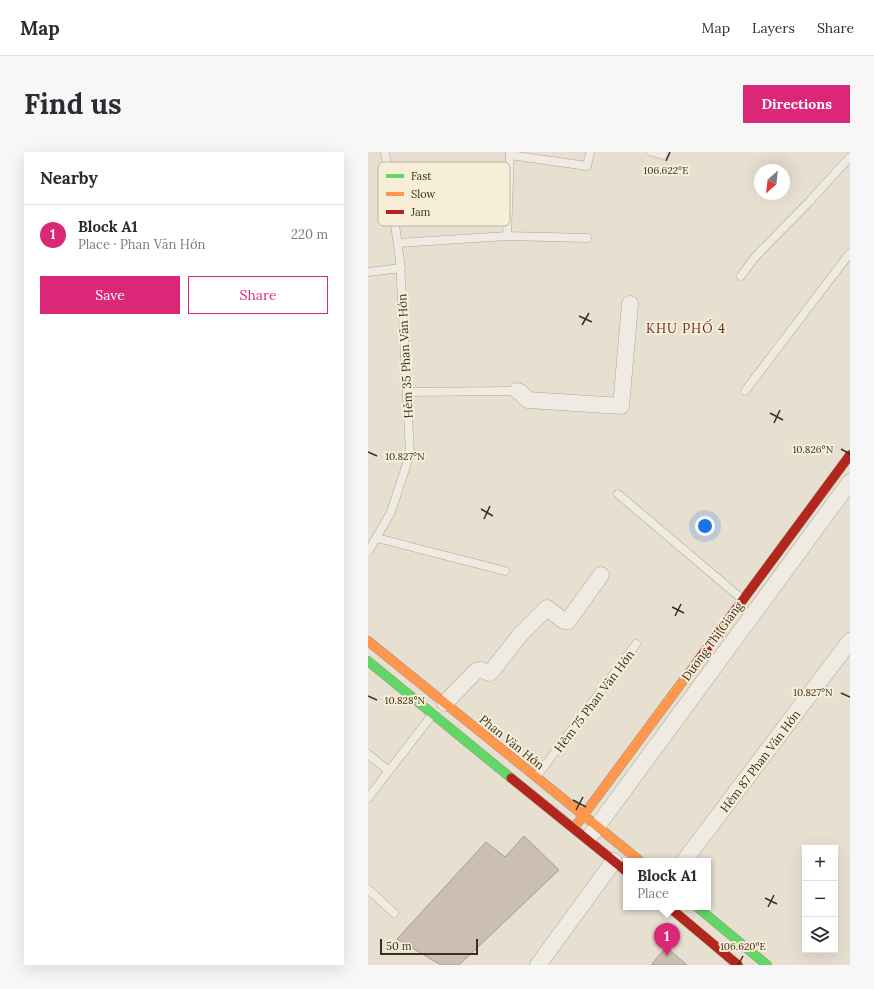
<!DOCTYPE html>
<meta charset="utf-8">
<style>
body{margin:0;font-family:Lora,serif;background:#f7f7f7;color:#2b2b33}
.controls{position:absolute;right:12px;bottom:12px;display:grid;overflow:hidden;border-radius:0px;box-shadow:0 4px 16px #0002}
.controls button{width:36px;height:36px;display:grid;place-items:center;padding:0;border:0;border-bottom:1px solid #e1e1e2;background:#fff;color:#2b2b33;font:20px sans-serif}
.compass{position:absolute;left:386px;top:12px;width:36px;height:36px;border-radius:50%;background:#fff;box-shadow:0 4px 16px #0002;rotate:207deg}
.scale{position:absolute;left:12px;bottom:10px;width:98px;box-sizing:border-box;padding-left:4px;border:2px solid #3d2e20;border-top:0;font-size:11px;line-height:14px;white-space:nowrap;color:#3d2e20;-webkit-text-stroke:3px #f7eed8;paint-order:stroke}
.you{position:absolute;left:337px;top:374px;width:14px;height:14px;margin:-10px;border:3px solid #fff;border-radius:50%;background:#1a73e8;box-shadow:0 0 0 6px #1a73e833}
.badge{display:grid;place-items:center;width:26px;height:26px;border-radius:50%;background:#db2777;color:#fff;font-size:13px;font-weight:700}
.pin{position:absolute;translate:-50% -33px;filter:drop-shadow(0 1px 2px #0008)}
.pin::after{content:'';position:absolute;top:21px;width:14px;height:12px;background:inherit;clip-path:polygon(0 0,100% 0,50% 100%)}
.popup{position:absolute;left:255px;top:706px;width:88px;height:52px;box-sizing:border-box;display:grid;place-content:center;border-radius:0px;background:#fff;filter:drop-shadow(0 1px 3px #0005);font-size:13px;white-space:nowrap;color:#7c7c81}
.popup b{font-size:15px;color:#2b2b33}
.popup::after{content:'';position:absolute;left:50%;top:100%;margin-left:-8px;border:8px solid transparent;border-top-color:#fff}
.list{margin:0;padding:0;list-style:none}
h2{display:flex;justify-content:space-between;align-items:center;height:52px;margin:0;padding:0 16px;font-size:17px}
h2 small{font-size:13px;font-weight:400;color:#7c7c81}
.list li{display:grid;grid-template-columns:26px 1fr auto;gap:12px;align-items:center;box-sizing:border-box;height:60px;padding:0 16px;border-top:1px solid #e1e1e2}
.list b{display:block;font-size:15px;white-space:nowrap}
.list p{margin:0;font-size:13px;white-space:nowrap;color:#7c7c81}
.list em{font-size:13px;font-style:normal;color:#7c7c81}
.actions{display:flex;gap:8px;padding:12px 16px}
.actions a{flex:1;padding:9px 0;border:1px solid #db2777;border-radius:0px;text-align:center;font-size:14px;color:#db2777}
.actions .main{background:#db2777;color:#fff}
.icon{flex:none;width:22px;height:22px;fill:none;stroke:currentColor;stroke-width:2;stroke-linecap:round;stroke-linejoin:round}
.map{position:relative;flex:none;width:482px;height:813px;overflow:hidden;border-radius:0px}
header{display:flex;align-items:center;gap:24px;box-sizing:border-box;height:56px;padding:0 20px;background:#fff;border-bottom:1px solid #e1e1e2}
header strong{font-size:19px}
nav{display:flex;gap:22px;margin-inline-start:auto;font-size:14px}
.intro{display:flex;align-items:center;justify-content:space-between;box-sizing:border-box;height:96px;padding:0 24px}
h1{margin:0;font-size:28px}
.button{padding:10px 18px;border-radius:0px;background:#db2777;color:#fff;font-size:14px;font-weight:700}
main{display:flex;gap:24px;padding:0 24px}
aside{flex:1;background:#fff;border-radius:0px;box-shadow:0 4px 16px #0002}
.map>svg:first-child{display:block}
.building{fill:#cbbfb2;stroke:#a89c90}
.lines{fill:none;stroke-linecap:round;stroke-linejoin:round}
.lane-casing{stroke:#ada599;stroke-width:9}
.street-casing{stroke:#ada599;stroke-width:17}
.fast-casing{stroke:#9c958a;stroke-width:10}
.slow-casing{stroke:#9c958a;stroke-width:10}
.jam-casing{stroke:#9c958a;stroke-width:10}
.lane{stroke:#efebe3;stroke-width:8}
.street{stroke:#efebe3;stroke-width:16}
.fast{stroke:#63d668;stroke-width:9}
.slow{stroke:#ff974d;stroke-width:9}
.jam{stroke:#b3261e;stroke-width:9}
.ticks{fill:none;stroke:#3d2e20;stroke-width:1.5}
.labels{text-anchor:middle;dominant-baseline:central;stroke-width:4;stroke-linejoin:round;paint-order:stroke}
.street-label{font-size:12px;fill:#3d2e20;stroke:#f7eed8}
.neighbourhood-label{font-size:13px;letter-spacing:1px;fill:#6b2e1e;stroke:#f7eed8}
.key{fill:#f7eed8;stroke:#bfb4a1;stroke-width:1}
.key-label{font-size:11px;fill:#3d2e20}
.ticks-label{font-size:10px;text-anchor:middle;fill:#3d2e20;stroke:#f7eed8;stroke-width:4;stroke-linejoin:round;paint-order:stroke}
</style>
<header>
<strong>Map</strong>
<nav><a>Map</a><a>Layers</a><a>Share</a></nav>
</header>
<div class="intro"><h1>Find us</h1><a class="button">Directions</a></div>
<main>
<aside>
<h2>Nearby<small></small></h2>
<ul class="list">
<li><span class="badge">1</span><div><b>Block A1</b><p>Place · Phan Văn Hớn</p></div><em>220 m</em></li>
</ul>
<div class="actions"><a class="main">Save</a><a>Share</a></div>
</aside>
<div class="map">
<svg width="482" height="813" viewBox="0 0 482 813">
<rect width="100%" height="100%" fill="#e7e0d1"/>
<path class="building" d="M 156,684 L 191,718 L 91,813 L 73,813 L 29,787 L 118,690 L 137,705 Z
M 298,795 L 319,813 L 283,813 Z"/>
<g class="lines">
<g class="lane-casing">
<path id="lane" d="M 284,0 L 295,3
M 142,3 L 219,14 L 222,0
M 139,84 L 142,0
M 30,91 L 139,84 L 219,86
M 0,120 L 33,116
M 373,124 L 387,105 L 440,51 L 482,5
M 377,239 L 482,101
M 39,240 L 149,239
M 250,342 L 374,447
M 9,386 L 137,419
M 0,400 L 23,360 L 42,302 L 32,109 L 17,0
M 0,602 L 21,619
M 169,624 L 268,492
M 0,646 L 64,563
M 0,737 L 26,761"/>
</g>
<g class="street-casing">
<path id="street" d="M 149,239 L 152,240 L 160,248 L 253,254 L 262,152
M 77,551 L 108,519 L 114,518 L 121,521 L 123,520 L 152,483 L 179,456 L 196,469 L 200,469 L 233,423
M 223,683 L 482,330
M 316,709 L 482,489
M 170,813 L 246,709"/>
</g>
<g class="fast-casing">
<path id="fast" d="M 0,509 L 143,626
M 329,755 L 399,813"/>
</g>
<g class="slow-casing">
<path id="slow" d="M 0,489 L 272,709
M 206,676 L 329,510"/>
</g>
<g class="jam-casing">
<path id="jam" d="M 329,510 L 482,303
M 143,626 L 258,719
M 301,755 L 370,813"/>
</g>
<use href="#lane" class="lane"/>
<use href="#street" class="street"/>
<use href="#fast" class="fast"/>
<use href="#slow" class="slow"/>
<use href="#jam" class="jam"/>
</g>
<path class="ticks" d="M 298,9 L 302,0M 211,164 L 224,170M 214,173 L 221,161M 402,261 L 415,268M 406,271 L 412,258M 473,297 L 482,302M 0,300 L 9,304M 113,357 L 125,364M 116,367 L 122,354M 304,455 L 316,461M 307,464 L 313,452M 473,541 L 482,545M 0,544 L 9,548M 205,648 L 218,655M 208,658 L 215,645M 397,746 L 409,752M 400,755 L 406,743M 370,813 L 375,804"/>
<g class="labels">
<g class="street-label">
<text transform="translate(37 204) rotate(-93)">Hẻm 35 Phan Văn Hớn</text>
<text transform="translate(344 489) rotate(-54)">Dương Thị Giang</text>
<text transform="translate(226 549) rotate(-53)">Hẻm 75 Phan Văn Hớn</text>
<text transform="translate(144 590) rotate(39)">Phan Văn Hớn</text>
<text transform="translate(392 609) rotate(-53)">Hẻm 87 Phan Văn Hớn</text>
</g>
<g class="neighbourhood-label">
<text x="318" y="176">KHU PHỐ 4</text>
</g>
</g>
<rect x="10" y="10" width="132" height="64" rx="6" class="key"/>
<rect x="18" y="22" width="18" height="4" fill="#63d668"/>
<rect x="18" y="40" width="18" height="4" fill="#ff974d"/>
<rect x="18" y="58" width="18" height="4" fill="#b3261e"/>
<g class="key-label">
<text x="43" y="28">Fast</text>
<text x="43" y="46">Slow</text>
<text x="43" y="64">Jam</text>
</g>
<g class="ticks-label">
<text x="298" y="22">106.622°E</text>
<text x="445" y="301">10.826°N</text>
<text x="37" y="308">10.827°N</text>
<text x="445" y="544">10.827°N</text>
<text x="37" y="552">10.828°N</text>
<text x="375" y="798">106.620°E</text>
</g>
</svg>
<div class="controls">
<button>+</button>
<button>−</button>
<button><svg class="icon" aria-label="layers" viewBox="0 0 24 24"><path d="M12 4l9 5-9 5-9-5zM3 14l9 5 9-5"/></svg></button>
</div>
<svg class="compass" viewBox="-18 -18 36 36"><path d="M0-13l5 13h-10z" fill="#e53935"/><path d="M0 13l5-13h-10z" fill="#7c7c81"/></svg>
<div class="scale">50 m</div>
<div class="you"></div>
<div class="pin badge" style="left:299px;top:804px">1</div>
<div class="popup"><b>Block A1</b>Place</div>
</div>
</main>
